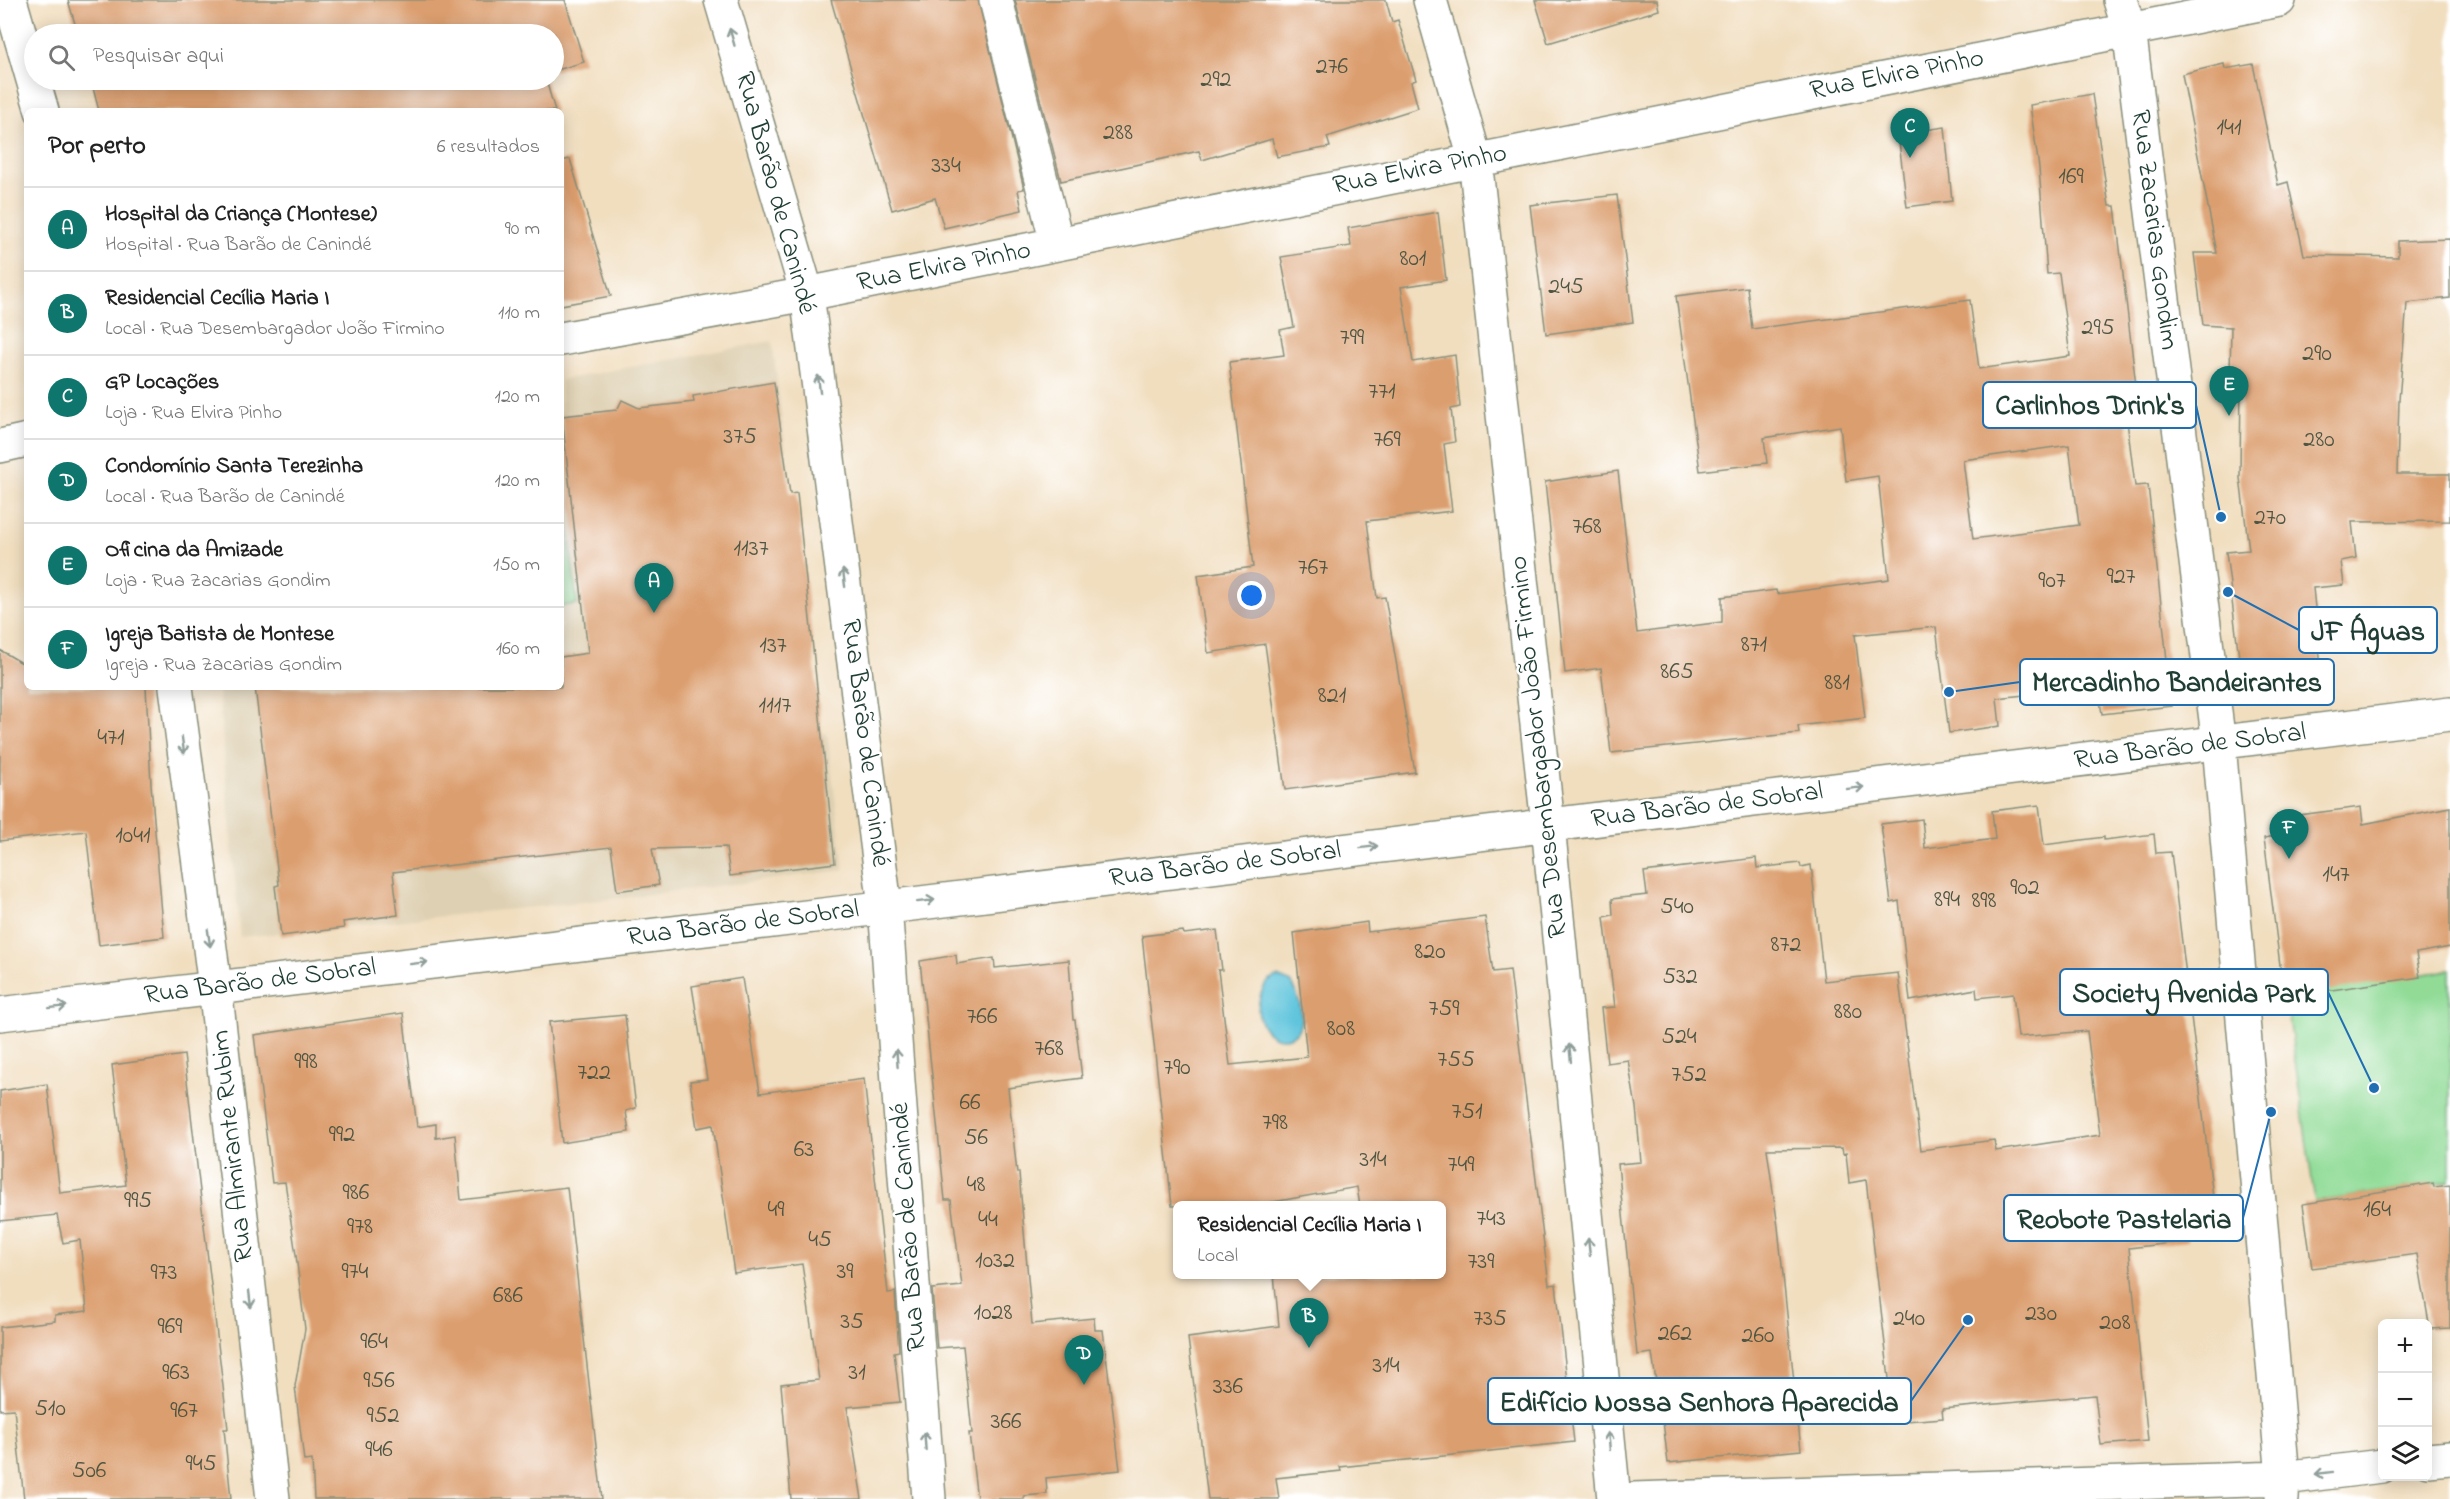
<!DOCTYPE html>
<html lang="pt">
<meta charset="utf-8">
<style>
body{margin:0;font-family:"Indie Flower",sans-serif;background:#f6f6f6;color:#222}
.controls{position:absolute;right:18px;bottom:18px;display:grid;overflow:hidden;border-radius:9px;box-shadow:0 3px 15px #0003}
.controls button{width:54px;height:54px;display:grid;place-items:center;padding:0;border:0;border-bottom:2px solid #e0e0e0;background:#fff;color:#222;font:30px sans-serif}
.you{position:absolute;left:1252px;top:596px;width:21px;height:21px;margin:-15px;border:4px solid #fff;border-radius:50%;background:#1a73e8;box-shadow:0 0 0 9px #1a73e833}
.badge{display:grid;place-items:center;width:39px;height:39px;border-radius:50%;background:#0f766e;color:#fff;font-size:20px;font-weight:700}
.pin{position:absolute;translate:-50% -50px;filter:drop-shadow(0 2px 3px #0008)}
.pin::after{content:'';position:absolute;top:32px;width:21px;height:18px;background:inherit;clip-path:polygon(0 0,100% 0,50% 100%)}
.popup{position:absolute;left:1173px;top:1201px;width:273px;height:78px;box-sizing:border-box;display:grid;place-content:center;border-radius:9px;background:#fff;filter:drop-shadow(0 2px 4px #0005);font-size:20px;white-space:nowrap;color:#767676}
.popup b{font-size:22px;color:#222}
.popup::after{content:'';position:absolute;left:50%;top:100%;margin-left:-12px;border:12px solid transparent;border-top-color:#fff}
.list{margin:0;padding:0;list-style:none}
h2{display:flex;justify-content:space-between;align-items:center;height:78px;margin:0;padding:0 24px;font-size:26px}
h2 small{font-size:20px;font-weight:400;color:#767676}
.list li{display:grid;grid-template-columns:39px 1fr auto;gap:18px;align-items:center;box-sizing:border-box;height:84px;padding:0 24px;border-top:2px solid #e0e0e0}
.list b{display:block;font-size:22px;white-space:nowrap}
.list p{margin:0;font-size:20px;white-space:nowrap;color:#767676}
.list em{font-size:20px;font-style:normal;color:#767676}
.icon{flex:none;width:33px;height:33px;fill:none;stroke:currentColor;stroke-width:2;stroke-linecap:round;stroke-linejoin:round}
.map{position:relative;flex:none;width:2450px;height:1499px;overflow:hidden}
.search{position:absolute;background:#fff;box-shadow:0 3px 15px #0003;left:24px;top:24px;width:540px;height:66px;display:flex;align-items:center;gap:15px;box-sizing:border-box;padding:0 21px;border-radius:33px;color:#767676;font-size:22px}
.panel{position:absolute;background:#fff;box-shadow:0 3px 15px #0003;left:24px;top:108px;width:540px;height:582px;border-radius:9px}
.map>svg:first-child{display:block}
.built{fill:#ded0b2}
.green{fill:#91db97;stroke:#588c66;stroke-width:1.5}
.water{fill:#5fc4dc;stroke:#3f8088;stroke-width:1.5}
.building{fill:#db9e6e;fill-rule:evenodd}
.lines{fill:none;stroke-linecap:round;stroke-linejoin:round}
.street-casing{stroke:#888e7a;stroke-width:36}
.secondary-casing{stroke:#888e7a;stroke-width:36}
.primary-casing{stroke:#888e7a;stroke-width:36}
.street{stroke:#fff;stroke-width:33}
.secondary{stroke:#fff;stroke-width:33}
.primary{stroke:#fff;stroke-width:33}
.oneway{stroke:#8f9e9a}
.labels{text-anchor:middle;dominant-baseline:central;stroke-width:5;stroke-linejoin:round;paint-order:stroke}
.number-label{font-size:24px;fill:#4e5542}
.street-label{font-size:27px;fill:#1f3d34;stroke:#fff}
.leader{fill:none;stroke:#1f6fb2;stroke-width:2}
.callout-dot{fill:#1f6fb2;stroke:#fff;stroke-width:2}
.callout{fill:#fff;stroke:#1f6fb2;stroke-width:2}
.callout-label{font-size:28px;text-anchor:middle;font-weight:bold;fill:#1f3d34}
</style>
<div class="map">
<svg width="2450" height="1499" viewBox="0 0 2450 1499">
<rect width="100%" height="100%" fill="#fff"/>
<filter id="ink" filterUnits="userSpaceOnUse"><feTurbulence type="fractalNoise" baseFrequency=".0167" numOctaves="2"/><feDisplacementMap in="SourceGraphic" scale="12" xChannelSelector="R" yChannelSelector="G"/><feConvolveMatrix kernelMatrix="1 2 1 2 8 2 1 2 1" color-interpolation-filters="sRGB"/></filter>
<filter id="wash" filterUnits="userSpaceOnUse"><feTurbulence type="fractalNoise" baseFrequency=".008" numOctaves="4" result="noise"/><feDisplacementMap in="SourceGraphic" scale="24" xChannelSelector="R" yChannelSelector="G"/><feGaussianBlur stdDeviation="1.35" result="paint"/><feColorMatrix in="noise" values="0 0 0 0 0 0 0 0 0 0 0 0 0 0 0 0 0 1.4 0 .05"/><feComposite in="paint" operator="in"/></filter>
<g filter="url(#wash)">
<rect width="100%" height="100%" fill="#f1debf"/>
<path class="built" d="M 772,341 L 790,481 L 709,492 L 738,745 L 827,733 L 844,870 L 621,898 L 240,937 L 218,687 L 561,687 L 561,380 Z"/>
<path class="green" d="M 561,470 L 577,604 L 561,606 Z
M 2450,970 L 2450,1181 L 2315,1202 L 2286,996 Z"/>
<path class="water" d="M 1277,977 L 1292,983 C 1328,1057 1246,1051 1260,997 C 1263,987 1267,980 1277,977 Z"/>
<g id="blocks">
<path class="building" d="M 68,0 L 565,0 L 584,62 L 554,71 L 554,34 L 78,34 Z
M 831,0 L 978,0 L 1024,189 L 1018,190 L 1022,210 L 944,228 L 935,198 L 892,210 Z
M 1015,0 L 1386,0 L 1392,22 L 1398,20 L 1416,80 L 1411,82 L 1418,108 L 1327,137 L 1330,147 L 1277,157 L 1272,139 L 1202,160 L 1199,151 L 1061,181 Z
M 1535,0 L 1657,0 L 1659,10 L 1548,43 Z
M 2224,64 L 2225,69 L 2253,64 L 2278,185 L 2288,182 L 2304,255 L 2398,257 L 2398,241 L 2450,239 L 2450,298 L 2407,303 L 2399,400 L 2397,474 L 2450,474 L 2450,521 L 2352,522 L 2356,558 L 2341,561 L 2344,585 L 2313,588 L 2321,667 L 2245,677 L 2244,674 L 2241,674 L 2226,552 L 2249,550 L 2240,478 L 2241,375 L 2230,374 L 2231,327 L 2203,325 L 2194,253 L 2217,253 L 2182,74 Z
M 91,80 L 546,80 L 555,111 L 99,111 Z
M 2092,94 L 2109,206 L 2115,206 L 2138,403 L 2125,405 L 2135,486 L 2148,485 L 2172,706 L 2102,714 L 2098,687 L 1997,698 L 2000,726 L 1949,733 L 1936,627 L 1855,635 L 1865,718 L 1798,726 L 1799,733 L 1611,753 L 1601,668 L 1565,673 L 1545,482 L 1618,471 L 1637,633 L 1722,622 L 1722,597 L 1776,590 L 1777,594 L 1889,579 L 1878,476 L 1846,481 L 1840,426 L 1764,438 L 1767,463 L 1700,471 L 1676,296 L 1747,287 L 1752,329 L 1970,300 L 1979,369 L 2070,356 L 2059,273 L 2047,274 L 2039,168 L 2030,105 ZM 2069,445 L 2079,525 L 1973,539 L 1963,460 Z
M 1945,127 L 1952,201 L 1907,207 L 1898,134 Z
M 570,159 L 611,296 L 561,305 L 561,161 Z
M 1617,195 L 1633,322 L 1546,334 L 1530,205 Z
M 1438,212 L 1446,280 L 1401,287 L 1413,362 L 1455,355 L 1460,407 L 1451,409 L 1455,442 L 1444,444 L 1452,511 L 1367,521 L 1377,598 L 1385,597 L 1415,772 L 1285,790 L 1265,644 L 1208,653 L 1198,575 L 1253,567 L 1229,362 L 1284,355 L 1280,330 L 1294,327 L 1281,257 L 1351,246 L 1348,228 Z
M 774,382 L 790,494 L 797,493 L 835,863 L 730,876 L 726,847 L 652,849 L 659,885 L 617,891 L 611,847 L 393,872 L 398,915 L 343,922 L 344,928 L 281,936 L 275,886 L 279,885 L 255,687 L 561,687 L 561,657 L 588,653 L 562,416 L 617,410 L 622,400 L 639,408 L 694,402 L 693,396 Z
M 0,650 L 27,666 L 27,687 L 146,687 L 151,784 L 164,937 L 99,945 L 86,831 L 0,841 Z
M 2039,805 L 2044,845 L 2104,837 L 2104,840 L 2154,834 L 2156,853 L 2171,852 L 2213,1197 L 2198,1199 L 2200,1216 L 2184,1218 L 2187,1241 L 2129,1248 L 2148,1441 L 2101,1445 L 2095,1395 L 1942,1409 L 1943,1418 L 1894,1422 L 1866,1180 L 1849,1183 L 1846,1153 L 1843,1154 L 1842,1148 L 1767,1149 L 1778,1227 L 1801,1450 L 1668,1463 L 1659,1388 L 1657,1389 L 1652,1353 L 1637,1355 L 1618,1164 L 1641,1162 L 1636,1107 L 1628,1060 L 1607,1063 L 1601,1008 L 1615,1007 L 1604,917 L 1613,915 L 1612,899 L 1647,895 L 1644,872 L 1756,858 L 1757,868 L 1800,863 L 1801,867 L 1811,865 L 1824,981 L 1898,973 L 1921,1150 L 1994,1140 L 1996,1151 L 2100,1135 L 2087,1031 L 2018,1037 L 2013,994 L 1977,998 L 1976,989 L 1910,1001 L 1899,901 L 1891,903 L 1881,824 L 1922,819 L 1925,848 L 1995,839 L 1992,811 Z
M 2361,807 L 2363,824 L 2450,807 L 2450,947 L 2416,953 L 2420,977 L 2284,997 L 2264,838 L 2293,833 L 2291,816 Z
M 1485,917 L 1493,972 L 1510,970 L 1549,1285 L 1556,1284 L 1574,1442 L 1340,1467 L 1341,1471 L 1276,1478 L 1279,1499 L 1208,1499 L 1188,1338 L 1279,1326 L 1274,1275 L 1441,1275 L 1441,1206 L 1360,1206 L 1357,1187 L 1250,1206 L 1172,1206 L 1142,936 L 1183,931 L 1184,934 L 1217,930 L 1222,970 L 1218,970 L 1230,1065 L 1307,1057 L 1294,933 L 1367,922 L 1368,932 Z
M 956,955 L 957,964 L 994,958 L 995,968 L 1069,960 L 1073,1020 L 1075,1020 L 1082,1078 L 1008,1088 L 1017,1173 L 1019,1173 L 1032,1324 L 1094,1318 L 1095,1330 L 1103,1330 L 1120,1470 L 1046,1478 L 1047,1494 L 1024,1496 L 1024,1499 L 977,1499 L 969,1433 L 972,1433 L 963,1346 L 937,1348 L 932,1289 L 962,1286 L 951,1200 L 945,1200 L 920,961 Z
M 742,978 L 760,1093 L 864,1079 L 888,1293 L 895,1292 L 899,1351 L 894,1352 L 900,1402 L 847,1407 L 862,1499 L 791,1499 L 781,1384 L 819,1380 L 802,1264 L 734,1273 L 713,1125 L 697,1128 L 690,1081 L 707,1079 L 692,986 Z
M 403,1013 L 417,1127 L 436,1124 L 436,1138 L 455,1135 L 461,1200 L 567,1187 L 602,1499 L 314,1499 L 312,1460 L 304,1461 L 295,1386 L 305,1329 L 296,1255 L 285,1182 L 272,1183 L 254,1035 Z
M 625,1015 L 636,1108 L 626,1111 L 629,1132 L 562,1143 L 549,1022 Z
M 184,1055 L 228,1429 L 224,1429 L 231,1499 L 24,1499 L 14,1409 L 0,1410 L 0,1327 L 55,1321 L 55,1315 L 87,1311 L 80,1240 L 63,1243 L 57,1215 L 0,1221 L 0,1091 L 47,1084 L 60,1193 L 126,1185 L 112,1065 Z
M 2433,1183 L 2434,1187 L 2450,1185 L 2450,1328 L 2430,1329 L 2417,1254 L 2312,1268 L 2303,1204 Z"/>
</g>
</g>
<g filter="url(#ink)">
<use href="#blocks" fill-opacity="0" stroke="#888e7a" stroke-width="1.5"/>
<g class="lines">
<g class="street-casing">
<path id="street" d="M 10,0 L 42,111
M 996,0 L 1057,244
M 1430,0 L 1475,159 L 1548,825 L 1614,1499
M 2120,0 L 2129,29 L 2219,744 L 2283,1478 L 2282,1499
M 561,339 L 807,294 L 2279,0
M 0,446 L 27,440
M 176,687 L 215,987 L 273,1499
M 885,906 L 929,1499
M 2428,1460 L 2450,1458
M 1633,1499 L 2283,1478 L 2382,1466"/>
</g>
<g class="secondary-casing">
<path id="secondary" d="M 721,0 L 807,294 L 885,906"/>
</g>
<g class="primary-casing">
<path id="primary" d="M 0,1014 L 839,913 L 2450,714"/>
</g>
<use href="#street" class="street"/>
<use href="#secondary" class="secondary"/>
<use href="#primary" class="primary"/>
</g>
<defs><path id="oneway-shaft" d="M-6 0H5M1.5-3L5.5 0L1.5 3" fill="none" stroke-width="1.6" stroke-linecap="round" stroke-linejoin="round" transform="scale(1.5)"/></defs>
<g class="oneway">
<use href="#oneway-shaft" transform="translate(732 37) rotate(-106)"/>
<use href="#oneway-shaft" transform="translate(819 384) rotate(-97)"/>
<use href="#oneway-shaft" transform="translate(844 578) rotate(-97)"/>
<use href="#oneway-shaft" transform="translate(183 745) rotate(82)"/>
<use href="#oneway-shaft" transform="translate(1855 788) rotate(-7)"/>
<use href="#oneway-shaft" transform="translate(1369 847) rotate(-7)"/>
<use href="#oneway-shaft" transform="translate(926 901) rotate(-7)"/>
<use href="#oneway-shaft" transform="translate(209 938) rotate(82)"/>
<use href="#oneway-shaft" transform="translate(419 963) rotate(-7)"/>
<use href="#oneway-shaft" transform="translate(58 1007) rotate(-7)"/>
<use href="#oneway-shaft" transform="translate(1570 1053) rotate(-96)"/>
<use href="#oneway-shaft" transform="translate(897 1058) rotate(-94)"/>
<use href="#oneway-shaft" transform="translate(1589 1247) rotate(-96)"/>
<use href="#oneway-shaft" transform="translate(250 1299) rotate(83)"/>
<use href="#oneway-shaft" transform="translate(925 1441) rotate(-94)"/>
<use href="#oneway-shaft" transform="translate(1609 1441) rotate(-96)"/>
<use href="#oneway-shaft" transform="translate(2324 1473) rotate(173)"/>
</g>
</g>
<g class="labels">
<g class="number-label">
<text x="1332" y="67">276</text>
<text x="1216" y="80">292</text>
<text x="2229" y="128">141</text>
<text x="1118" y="133">288</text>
<text x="946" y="166">334</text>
<text x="2071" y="177">169</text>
<text x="1413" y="259">801</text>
<text x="1566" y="287">245</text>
<text x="2098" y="328">295</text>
<text x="1352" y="338">799</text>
<text x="2317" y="354">290</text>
<text x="1382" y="392">771</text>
<text x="740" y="437">375</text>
<text x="1387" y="440">769</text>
<text x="2319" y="440">280</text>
<text x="2270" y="518">270</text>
<text x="1587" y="527">768</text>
<text x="751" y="549">1137</text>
<text x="1313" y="568">767</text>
<text x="2121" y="577">927</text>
<text x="2052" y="581">907</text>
<text x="1754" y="645">871</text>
<text x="773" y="646">137</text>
<text x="1677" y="672">865</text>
<text x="1837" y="683">881</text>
<text x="1332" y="696">821</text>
<text x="775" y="706">1117</text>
<text x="111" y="738">471</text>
<text x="133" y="836">1041</text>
<text x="2336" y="875">147</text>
<text x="2025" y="888">902</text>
<text x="1947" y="900">894</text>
<text x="1984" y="901">898</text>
<text x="1677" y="907">540</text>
<text x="1786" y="945">872</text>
<text x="1430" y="952">820</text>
<text x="1680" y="977">532</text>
<text x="1444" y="1009">759</text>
<text x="1848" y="1012">880</text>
<text x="982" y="1017">766</text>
<text x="1341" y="1029">808</text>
<text x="1679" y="1037">524</text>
<text x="1049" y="1049">768</text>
<text x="1456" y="1060">755</text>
<text x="306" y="1062">998</text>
<text x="1177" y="1068">790</text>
<text x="594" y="1073">722</text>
<text x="1689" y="1075">752</text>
<text x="970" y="1103">66</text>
<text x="1467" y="1112">751</text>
<text x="1275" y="1123">798</text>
<text x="342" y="1135">992</text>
<text x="976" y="1138">56</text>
<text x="804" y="1150">63</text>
<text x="1373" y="1160">314</text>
<text x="1461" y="1165">749</text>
<text x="976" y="1185">48</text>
<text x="356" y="1193">986</text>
<text x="138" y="1201">995</text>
<text x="776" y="1210">49</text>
<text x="2377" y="1210">164</text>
<text x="1491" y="1219">743</text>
<text x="988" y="1220">44</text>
<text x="360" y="1227">978</text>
<text x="820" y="1240">45</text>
<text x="995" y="1261">1032</text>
<text x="1481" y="1262">739</text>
<text x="355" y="1272">974</text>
<text x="845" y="1272">39</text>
<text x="164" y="1273">973</text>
<text x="508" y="1296">686</text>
<text x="993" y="1313">1028</text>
<text x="2041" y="1314">230</text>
<text x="1490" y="1319">735</text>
<text x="1909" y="1319">240</text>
<text x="852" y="1322">35</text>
<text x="2115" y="1323">208</text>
<text x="170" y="1327">969</text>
<text x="1675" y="1334">262</text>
<text x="1758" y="1336">260</text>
<text x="374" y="1342">964</text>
<text x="1386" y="1366">314</text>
<text x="176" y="1373">963</text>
<text x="857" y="1373">31</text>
<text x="379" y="1381">956</text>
<text x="1228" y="1387">336</text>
<text x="50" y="1409">510</text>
<text x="184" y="1411">967</text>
<text x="383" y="1416">952</text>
<text x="1006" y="1422">366</text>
<text x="379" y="1450">946</text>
<text x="201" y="1464">945</text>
<text x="89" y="1471">506</text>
</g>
<g class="street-label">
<text transform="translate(1897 75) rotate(-11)">Rua Elvira Pinho</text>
<text transform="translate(1420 170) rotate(-11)">Rua Elvira Pinho</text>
<text transform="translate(775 193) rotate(75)">Rua Barão de Canindé</text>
<text transform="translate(2154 230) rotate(83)">Rua Zacarias Gondim</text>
<text transform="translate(944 267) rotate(-11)">Rua Elvira Pinho</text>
<text transform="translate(865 743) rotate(83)">Rua Barão de Canindé</text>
<text transform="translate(1539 747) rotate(-96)">Rua Desembargador João Firmino</text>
<text transform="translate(2190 747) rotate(-7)">Rua Barão de Sobral</text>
<text transform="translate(1707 806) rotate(-7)">Rua Barão de Sobral</text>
<text transform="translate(1225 865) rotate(-7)">Rua Barão de Sobral</text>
<text transform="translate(743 924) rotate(-7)">Rua Barão de Sobral</text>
<text transform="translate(260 982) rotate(-7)">Rua Barão de Sobral</text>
<text transform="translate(233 1146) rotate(-96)">Rua Almirante Rubim</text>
<text transform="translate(909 1227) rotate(-94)">Rua Barão de Canindé</text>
</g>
</g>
<path class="leader" d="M2221 517L2196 405M2228 592L2299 630M1949 692L2020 682M2374 1088L2328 992M2271 1112L2243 1218M1968 1320L1911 1401"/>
<g class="callout-dot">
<circle cx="2221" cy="517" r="6"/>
<circle cx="2228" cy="592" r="6"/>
<circle cx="1949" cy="692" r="6"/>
<circle cx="2374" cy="1088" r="6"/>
<circle cx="2271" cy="1112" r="6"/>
<circle cx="1968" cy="1320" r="6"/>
</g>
<g class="callout">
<rect x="1983" y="382" width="213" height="46" rx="6"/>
<rect x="2299" y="607" width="138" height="46" rx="6"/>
<rect x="2020" y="659" width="314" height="46" rx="6"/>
<rect x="2060" y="969" width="268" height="46" rx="6"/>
<rect x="2004" y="1195" width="239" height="46" rx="6"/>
<rect x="1488" y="1378" width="423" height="46" rx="6"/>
</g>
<g class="callout-label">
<text x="2090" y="414">Carlinhos Drink's</text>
<text x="2368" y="640">JF Águas</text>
<text x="2177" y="691">Mercadinho Bandeirantes</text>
<text x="2194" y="1002">Society Avenida Park</text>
<text x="2124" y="1228">Reobote Pastelaria</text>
<text x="1699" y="1411">Edifício Nossa Senhora Aparecida</text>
</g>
</svg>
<div class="controls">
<button>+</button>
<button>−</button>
<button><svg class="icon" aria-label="layers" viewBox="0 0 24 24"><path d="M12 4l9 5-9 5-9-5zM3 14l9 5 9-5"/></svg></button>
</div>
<div class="you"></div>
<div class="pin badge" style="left:654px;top:613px">A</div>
<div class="pin badge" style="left:1309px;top:1348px">B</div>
<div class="popup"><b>Residencial Cecília Maria I</b>Local</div>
<div class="pin badge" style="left:1910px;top:158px">C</div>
<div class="pin badge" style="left:1084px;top:1385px">D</div>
<div class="pin badge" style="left:2229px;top:416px">E</div>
<div class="pin badge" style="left:2289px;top:859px">F</div>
<div class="search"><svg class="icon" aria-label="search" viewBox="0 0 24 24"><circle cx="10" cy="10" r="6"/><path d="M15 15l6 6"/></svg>Pesquisar aqui</div>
<section class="panel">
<h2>Por perto<small>6 resultados</small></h2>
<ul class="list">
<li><span class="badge">A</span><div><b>Hospital da Criança (Montese)</b><p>Hospital · Rua Barão de Canindé</p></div><em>90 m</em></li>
<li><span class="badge">B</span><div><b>Residencial Cecília Maria I</b><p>Local · Rua Desembargador João Firmino</p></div><em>110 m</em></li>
<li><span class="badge">C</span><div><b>GP Locações</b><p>Loja · Rua Elvira Pinho</p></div><em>120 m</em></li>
<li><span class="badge">D</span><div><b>Condomínio Santa Terezinha</b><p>Local · Rua Barão de Canindé</p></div><em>120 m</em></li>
<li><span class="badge">E</span><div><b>Oficina da Amizade</b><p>Loja · Rua Zacarias Gondim</p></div><em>150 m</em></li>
<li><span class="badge">F</span><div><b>Igreja Batista de Montese</b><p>Igreja · Rua Zacarias Gondim</p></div><em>160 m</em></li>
</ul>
</section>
</div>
